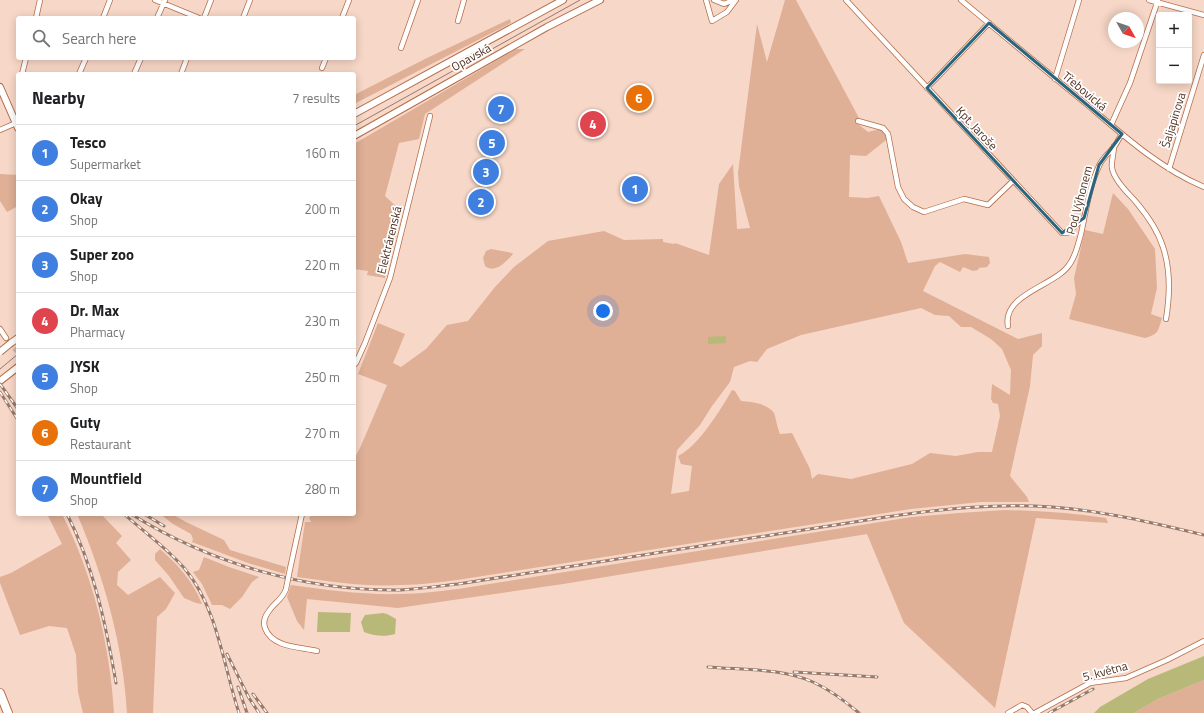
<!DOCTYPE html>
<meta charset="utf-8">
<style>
body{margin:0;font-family:"Titillium Web",sans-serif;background:#f6f6f6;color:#202124}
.controls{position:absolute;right:12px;top:12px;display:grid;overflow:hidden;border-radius:4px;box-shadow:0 2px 10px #0003}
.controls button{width:36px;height:36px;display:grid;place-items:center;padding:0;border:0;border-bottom:1px solid #e0e0e0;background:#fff;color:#202124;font:20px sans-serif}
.compass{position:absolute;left:1108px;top:12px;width:36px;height:36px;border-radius:50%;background:#fff;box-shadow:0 2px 10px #0003;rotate:130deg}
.you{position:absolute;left:603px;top:311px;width:14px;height:14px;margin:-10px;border:3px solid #fff;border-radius:50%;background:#1a73e8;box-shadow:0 0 0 6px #1a73e833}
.badge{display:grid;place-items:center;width:26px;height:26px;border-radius:50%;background:#111827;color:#fff;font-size:13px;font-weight:700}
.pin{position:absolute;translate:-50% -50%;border:2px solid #fff;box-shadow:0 1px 4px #0006}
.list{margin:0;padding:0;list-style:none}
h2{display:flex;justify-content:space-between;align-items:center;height:52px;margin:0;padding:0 16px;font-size:17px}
h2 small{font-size:13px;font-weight:400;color:#757577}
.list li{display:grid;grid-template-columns:26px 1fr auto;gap:12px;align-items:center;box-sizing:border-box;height:56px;padding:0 16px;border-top:1px solid #e0e0e0}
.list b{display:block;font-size:15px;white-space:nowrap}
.list p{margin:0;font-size:13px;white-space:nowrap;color:#757577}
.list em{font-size:13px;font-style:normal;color:#757577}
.icon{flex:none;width:22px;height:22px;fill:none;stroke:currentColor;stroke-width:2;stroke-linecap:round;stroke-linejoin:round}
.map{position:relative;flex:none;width:1204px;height:713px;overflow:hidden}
.search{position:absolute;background:#fff;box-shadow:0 2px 10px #0003;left:16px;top:16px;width:340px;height:44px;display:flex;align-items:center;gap:10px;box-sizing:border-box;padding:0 14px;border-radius:4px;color:#757577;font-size:15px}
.panel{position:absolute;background:#fff;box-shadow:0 2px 10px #0003;left:16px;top:72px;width:340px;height:444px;border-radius:4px}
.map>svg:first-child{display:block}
.green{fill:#dfaf96;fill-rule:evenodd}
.water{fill:#b8b879}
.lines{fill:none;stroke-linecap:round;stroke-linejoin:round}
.street-tunnel{stroke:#d5b6a6;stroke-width:4.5;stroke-dasharray:4.5 2;stroke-linecap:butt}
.street-casing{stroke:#b46d48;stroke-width:6}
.secondary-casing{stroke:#b46d48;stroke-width:8}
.highway-casing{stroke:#b46d48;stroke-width:10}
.street{stroke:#fff;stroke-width:4.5}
.secondary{stroke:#fff;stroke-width:6}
.highway{stroke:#fff;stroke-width:8}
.tram{stroke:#997a6a;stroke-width:1}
.rail-casing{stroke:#997a6a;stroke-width:3}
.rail{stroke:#fff;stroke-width:1.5;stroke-dasharray:4.5;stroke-linecap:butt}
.street-bridge-casing{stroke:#b46d48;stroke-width:6;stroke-linecap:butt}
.secondary-bridge-casing{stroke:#b46d48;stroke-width:8;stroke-linecap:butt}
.street-bridge{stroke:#fff;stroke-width:4.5}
.secondary-bridge{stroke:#fff;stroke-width:6}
.marked{fill:none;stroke:#2a657d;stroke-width:3;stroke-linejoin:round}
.labels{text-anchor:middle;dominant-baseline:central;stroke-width:3.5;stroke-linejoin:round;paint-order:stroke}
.street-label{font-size:12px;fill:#4f3020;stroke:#fff}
</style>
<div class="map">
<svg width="1204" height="713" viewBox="0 0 1204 713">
<rect width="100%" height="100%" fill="#f7d7c7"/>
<path class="green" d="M 785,0 L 796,0 L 859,118 L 858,124 L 868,132 L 880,129 L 886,135 L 886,140 L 866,156 L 850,155 L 849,197 L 867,198 L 879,196 L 901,242 L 908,263 L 965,254 L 989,257 L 990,263 L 987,267 L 979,268 L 978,270 L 973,271 L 963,267 L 960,272 L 940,262 L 935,266 L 923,291 L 1018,339 L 1042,333 L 1042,346 L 1033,355 L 1030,386 L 1010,476 L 1027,497 L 1029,502 L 981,502 L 911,509 L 457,580 C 439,582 420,585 402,585 C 367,587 332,582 297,577 L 305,522 L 311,522 L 309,518 L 312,514 L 354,514 L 354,459 L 360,448 L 387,385 L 358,374 L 378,323 L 405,334 L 393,363 L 401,367 L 426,349 L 447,325 L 468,321 L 495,287 L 514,267 L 548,241 L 604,231 L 624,240 L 663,239 L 663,242 L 674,244 L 675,243 L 709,255 L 719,184 L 733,164 L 737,229 L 750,228 L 739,186 L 738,173 L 757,24 L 767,62 ZM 921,308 L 935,315 L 949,316 L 961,327 L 971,327 L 991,339 L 1002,349 L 1011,370 L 1010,395 L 992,384 L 991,399 L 993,403 L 998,404 L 1000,416 L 992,452 L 978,452 L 956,456 L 930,453 L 912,464 L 851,479 L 818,474 L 812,479 L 810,469 L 792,433 L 780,434 C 778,430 775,415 774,413 C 767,403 751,402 741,401 L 735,391 L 732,390 C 721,409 698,447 678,456 L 681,464 L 692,466 L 689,491 L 671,494 L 677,450 L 700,425 L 712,406 L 730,382 L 734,367 L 750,361 L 757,362 L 767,349 L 801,335 Z
M 510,19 L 511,23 L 354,104 L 354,95 L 427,58 Z
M 516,49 L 525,49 L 425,114 L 419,139 L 399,143 L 385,196 L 402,212 L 385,278 L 367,275 L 368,271 L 354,269 L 354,144 Z
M 0,174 L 18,175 L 18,206 L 7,212 L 0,201 Z
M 1113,193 L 1128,209 L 1155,249 L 1157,288 L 1151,314 L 1162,318 C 1158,331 1159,334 1145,338 L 1069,319 L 1076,294 L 1074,278 L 1085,230 L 1103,234 Z
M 491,249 L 512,253 L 513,254 C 506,262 495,274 485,266 L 483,258 L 486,251 Z
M 1005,510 C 1039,511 1073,513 1106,518 L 1108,523 L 1036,518 L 995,708 L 904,623 L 867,534 L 563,584 L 398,608 L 307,599 L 304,630 L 297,621 L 287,597 L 291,585 C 327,590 363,595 400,594 C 420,594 439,591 458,589 L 912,517 L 959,513 Z
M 47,514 L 62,514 C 93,575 110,645 114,713 L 83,713 L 78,692 L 76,655 L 67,628 L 49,626 L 20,635 L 0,583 L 0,577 L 11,573 L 62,544 Z
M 77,514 L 101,514 L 122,536 L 116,543 L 131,560 L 118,572 L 117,585 L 128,595 L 160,577 L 175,593 L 166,609 L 157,617 L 153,713 L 127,713 C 123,644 104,577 77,514 Z
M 160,514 L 172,514 L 186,522 L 224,540 L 230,550 L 286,567 L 285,574 L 248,563 L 192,542 L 193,539 L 191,534 L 173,524 Z
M 160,549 C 178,565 193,581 202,604 L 196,603 L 184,598 L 169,576 L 155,560 L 155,554 Z
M 204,557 L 229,567 L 259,577 L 252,582 L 242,597 L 230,609 L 222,605 L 212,605 L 202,584 L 193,572 L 199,570 Z
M 1204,680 L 1204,713 L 1134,713 L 1158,699 Z"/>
<path class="water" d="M 726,336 L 726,343 L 708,344 L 708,337 Z
M 318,612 L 351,613 L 350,632 L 317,632 Z
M 383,613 L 387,614 L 396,619 L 395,634 C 386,637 373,636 364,632 L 361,622 L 365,615 Z
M 1204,656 L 1204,680 L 1158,699 L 1134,713 L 1094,713 L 1100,707 L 1148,679 Z"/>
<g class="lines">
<path class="street-tunnel" d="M 6,338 L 18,353"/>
<g class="street-casing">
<path id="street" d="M 155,0 L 199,18
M 706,0 L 712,21 L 727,12 L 736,0
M 714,0 L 724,4 L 734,0
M 846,0 L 1062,233 L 1067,233 L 1084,218
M 961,0 C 1004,36 1047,72 1090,107 C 1125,137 1161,169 1204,187
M 1149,0 L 1204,15
M 36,18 L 40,0
M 103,18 L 110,0
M 157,18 L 165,0
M 204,18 L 211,0
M 243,18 L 250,0
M 342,18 L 349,0
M 458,21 L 464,0
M 401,48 L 418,0
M 322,68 L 326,58
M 22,74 L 26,58
M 79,74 L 86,58
M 134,74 L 141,58
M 181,74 L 187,58
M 1055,79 L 1079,0
M 927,88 L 989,23
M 858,121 L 883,128 L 888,134 L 898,187 L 904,199 L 913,207 L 924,212 L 964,199 L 988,205 L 1013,181
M 1111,125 L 1130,83 L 1158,0
M 0,130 L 16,123 L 18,123
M 1114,146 C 1114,153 1111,161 1112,168 C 1114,180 1128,193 1136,202 C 1147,215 1158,231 1163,247 C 1171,271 1170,295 1166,319
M 1169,169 L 1204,55
M 1008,326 C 1002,294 1055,286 1069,265 C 1076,256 1078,244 1081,234 C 1086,211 1089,187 1099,166 C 1102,158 1109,153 1114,147 C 1117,143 1119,138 1122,134
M 0,329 L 6,338
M 354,365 L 356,363 L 365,343 L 390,278 L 430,116
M 290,569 L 302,514
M 286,589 C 283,599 274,603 269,611 C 265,616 263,622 265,628 C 272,648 301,647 317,651
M 1008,713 L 1022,705 L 1027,707 L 1032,713
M 1035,713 L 1090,683 L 1126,678 L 1167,660 L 1204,641"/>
</g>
<g class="secondary-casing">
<path id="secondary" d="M 0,87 L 18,128
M 354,114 L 563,0
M 354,136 L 547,27 L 600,0
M 11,343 L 18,338
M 0,381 L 18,367"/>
</g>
<g class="highway-casing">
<path id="highway" d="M 0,693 L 8,713"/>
</g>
<use href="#street" class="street"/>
<use href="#secondary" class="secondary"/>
<use href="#highway" class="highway"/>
<path class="tram" d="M 354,126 L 580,0
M 0,369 L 18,354"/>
<g class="rail-casing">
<path id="rail" d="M 0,384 L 18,409
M 0,392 L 18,420
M 67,514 C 94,567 106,625 116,683
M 124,514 C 144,532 167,548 185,569 C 218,609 223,665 239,713
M 131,514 C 212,564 305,591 400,590 C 419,589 439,586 458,584 L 886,517 C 941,509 996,503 1052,507 C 1104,511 1154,523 1204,535
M 144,514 L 164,526
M 227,654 L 249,698 L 259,713
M 708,667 C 743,670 781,668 813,682 C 830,690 845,701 859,713
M 794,672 L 877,677
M 238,687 L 247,713
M 253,694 L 267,713
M 1049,713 L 1093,689"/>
</g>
<use href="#rail" class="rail"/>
<g class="street-bridge-casing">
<path id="street-bridge" d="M 286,589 L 290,569"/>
</g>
<g class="secondary-bridge-casing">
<path id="secondary-bridge" d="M 0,352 L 11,343"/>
</g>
<use href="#street-bridge" class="street-bridge"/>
<use href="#secondary-bridge" class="secondary-bridge"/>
</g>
<path class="marked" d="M 989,23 L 1122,134 L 1099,165 L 1084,218 L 1062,233 L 927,88 Z"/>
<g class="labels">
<g class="street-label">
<text transform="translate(471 57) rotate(-29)">Opavská</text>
<text transform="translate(1085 91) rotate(40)">Třebovická</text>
<text transform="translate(1173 120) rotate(-73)">Šaljapinova</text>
<text transform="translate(977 128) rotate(47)">Kpt. Jaroše</text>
<text transform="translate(1079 200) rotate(-75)">Pod Výhonem</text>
<text transform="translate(389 240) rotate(-76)">Elektrárenská</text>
<text transform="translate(1105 671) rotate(-15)">5. května</text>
</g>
</g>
</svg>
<div class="controls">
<button>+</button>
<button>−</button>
</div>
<svg class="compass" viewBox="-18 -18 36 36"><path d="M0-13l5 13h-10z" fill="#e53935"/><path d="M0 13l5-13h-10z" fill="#757577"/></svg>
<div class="you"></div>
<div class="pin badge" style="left:635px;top:189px;background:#3f7fe0">1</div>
<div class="pin badge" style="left:481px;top:202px;background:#3f7fe0">2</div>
<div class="pin badge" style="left:486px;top:172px;background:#3f7fe0">3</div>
<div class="pin badge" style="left:593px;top:124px;background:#e0444e">4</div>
<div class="pin badge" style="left:492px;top:143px;background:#3f7fe0">5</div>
<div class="pin badge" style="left:639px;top:98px;background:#e8710a">6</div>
<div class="pin badge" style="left:501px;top:109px;background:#3f7fe0">7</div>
<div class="search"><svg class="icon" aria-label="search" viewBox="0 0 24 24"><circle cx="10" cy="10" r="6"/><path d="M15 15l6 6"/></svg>Search here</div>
<section class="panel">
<h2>Nearby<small>7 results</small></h2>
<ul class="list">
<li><span class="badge" style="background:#3f7fe0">1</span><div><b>Tesco</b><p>Supermarket</p></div><em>160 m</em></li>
<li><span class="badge" style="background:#3f7fe0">2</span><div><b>Okay</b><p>Shop</p></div><em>200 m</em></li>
<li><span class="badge" style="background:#3f7fe0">3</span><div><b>Super zoo</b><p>Shop</p></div><em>220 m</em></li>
<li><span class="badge" style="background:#e0444e">4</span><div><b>Dr. Max</b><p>Pharmacy</p></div><em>230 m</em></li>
<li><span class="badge" style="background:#3f7fe0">5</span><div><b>JYSK</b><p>Shop</p></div><em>250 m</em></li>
<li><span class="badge" style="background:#e8710a">6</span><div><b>Guty</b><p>Restaurant</p></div><em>270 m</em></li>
<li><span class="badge" style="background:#3f7fe0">7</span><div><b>Mountfield</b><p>Shop</p></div><em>280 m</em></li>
</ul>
</section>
</div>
